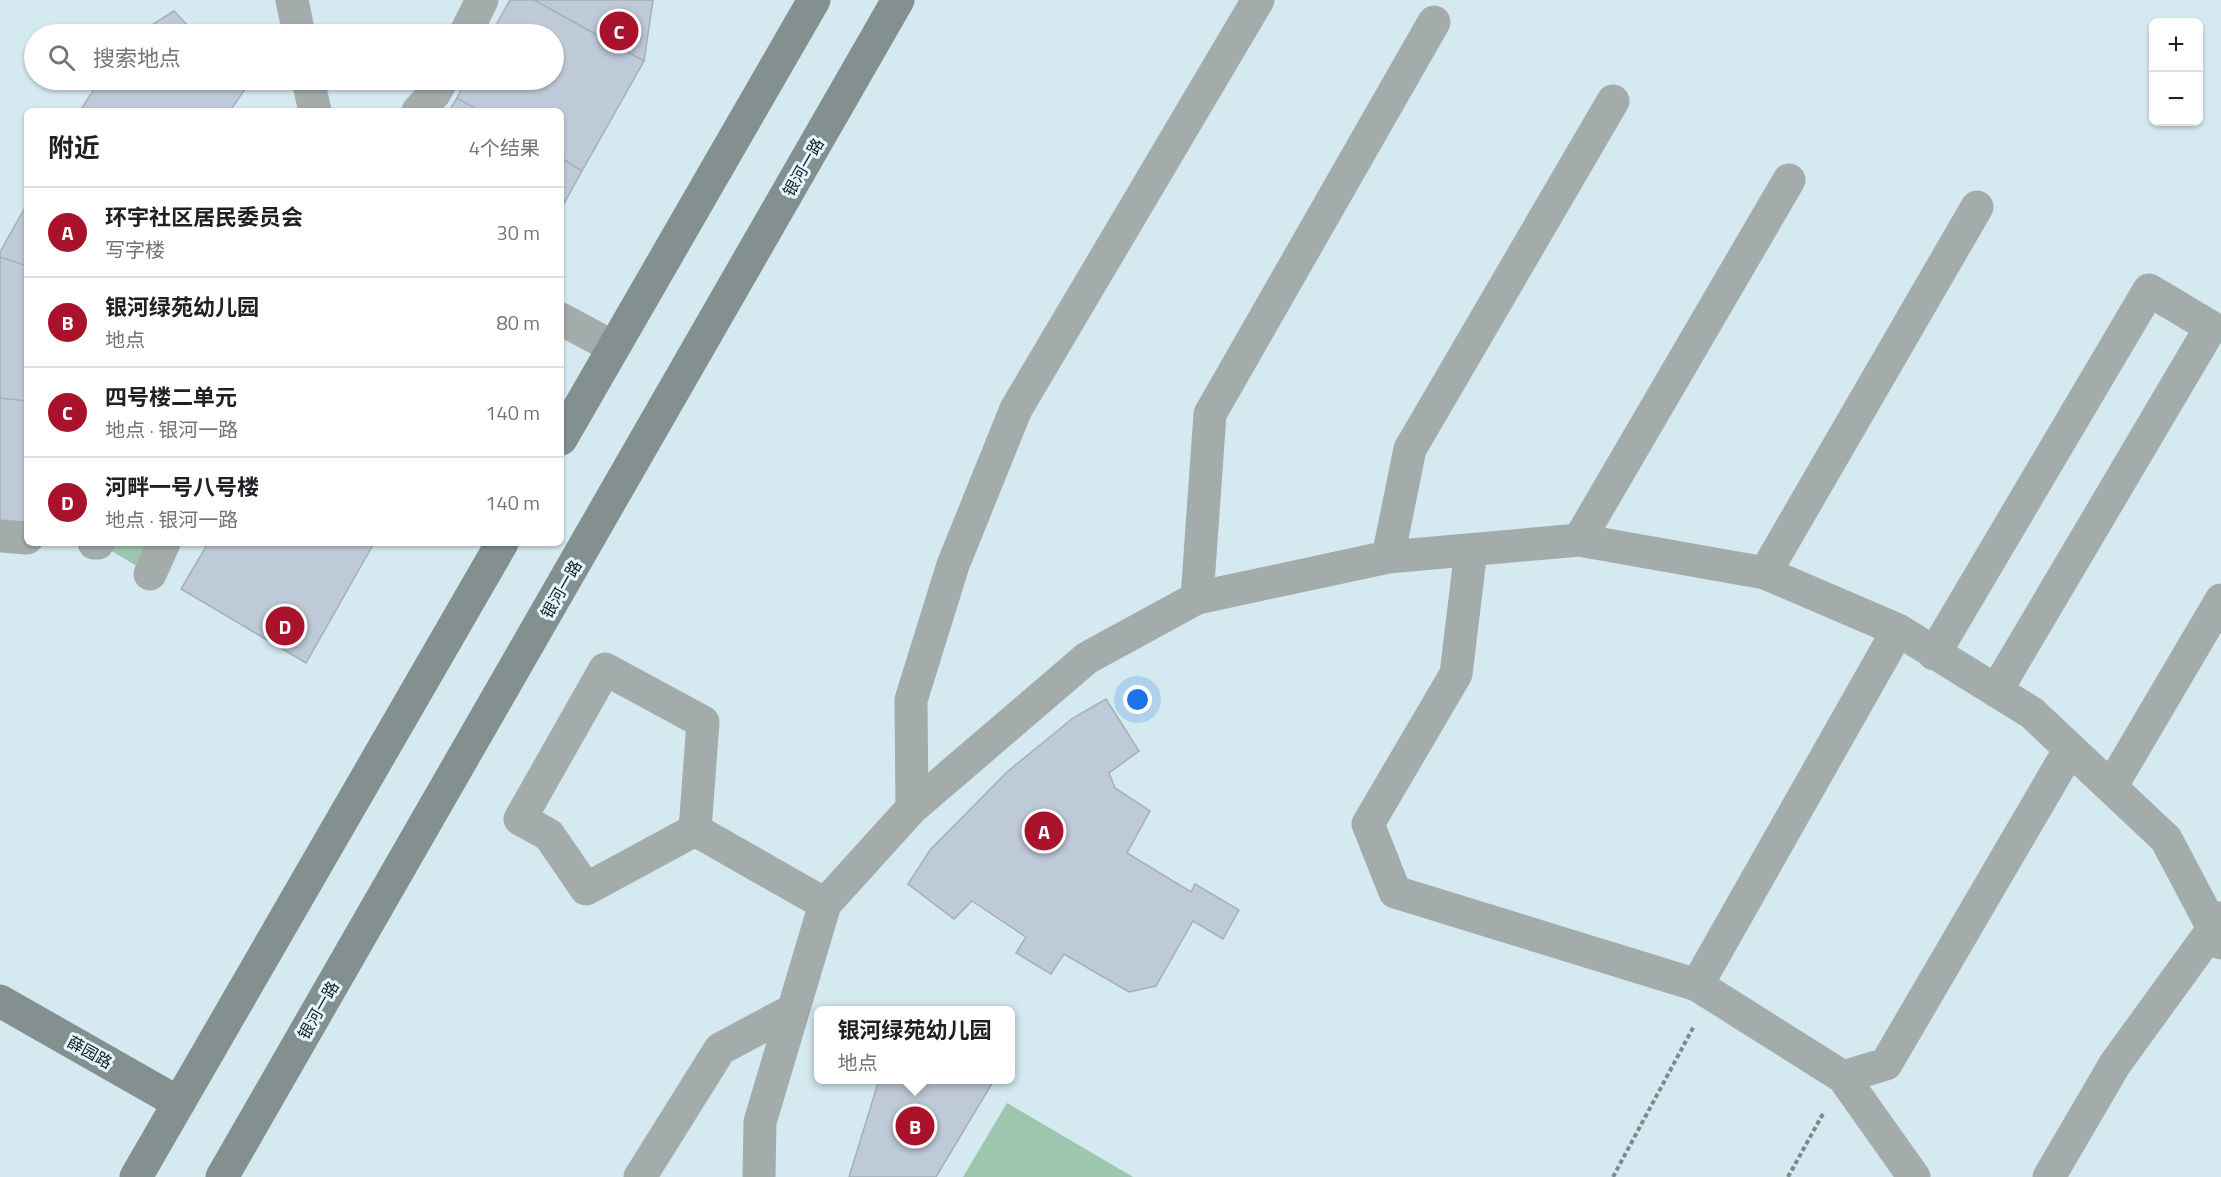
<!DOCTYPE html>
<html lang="zh">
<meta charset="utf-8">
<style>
body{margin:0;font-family:"Titillium Web","Noto Sans SC",sans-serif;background:#f6f6f6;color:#202124}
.controls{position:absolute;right:18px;top:18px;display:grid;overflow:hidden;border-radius:9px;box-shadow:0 2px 4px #0004}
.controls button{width:54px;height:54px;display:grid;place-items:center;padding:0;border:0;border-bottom:2px solid #e0e0e0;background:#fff;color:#202124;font:30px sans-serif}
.you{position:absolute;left:1138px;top:700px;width:21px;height:21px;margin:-15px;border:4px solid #fff;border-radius:50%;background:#1a73e8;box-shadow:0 0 0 9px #1a73e833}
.badge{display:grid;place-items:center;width:39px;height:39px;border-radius:50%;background:#a9122b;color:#fff;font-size:20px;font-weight:700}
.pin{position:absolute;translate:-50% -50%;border:3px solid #fff;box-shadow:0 2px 6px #0006}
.popup{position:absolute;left:814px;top:1006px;width:201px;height:78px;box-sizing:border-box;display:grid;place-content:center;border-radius:9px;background:#fff;filter:drop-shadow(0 2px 4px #0005);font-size:20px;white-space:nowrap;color:#757577}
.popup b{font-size:22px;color:#202124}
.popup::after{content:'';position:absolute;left:50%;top:100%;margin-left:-12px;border:12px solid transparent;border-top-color:#fff}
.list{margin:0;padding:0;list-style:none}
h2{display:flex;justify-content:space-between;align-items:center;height:78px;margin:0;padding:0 24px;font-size:26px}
h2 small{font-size:20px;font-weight:400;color:#757577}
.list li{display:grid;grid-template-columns:39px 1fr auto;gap:18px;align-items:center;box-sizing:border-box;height:90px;padding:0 24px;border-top:2px solid #e0e0e0}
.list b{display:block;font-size:22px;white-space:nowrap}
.list p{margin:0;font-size:20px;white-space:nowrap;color:#757577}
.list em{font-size:20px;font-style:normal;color:#757577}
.icon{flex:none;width:33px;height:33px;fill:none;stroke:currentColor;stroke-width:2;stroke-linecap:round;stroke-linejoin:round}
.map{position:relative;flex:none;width:2221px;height:1177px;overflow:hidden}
.search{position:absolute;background:#fff;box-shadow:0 2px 4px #0004;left:24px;top:24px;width:540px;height:66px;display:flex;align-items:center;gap:15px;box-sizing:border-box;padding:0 21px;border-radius:33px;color:#757577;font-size:22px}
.panel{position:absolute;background:#fff;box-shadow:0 2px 4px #0004;left:24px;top:108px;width:540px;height:438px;border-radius:9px}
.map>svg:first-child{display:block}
.green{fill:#9cc6ad}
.building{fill:#bfcad8;stroke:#a4afbc;stroke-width:1.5}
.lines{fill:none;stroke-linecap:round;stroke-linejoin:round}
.path{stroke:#7c8a8f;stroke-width:4;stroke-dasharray:4.5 3;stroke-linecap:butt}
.street{stroke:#a3acab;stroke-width:33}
.secondary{stroke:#83908f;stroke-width:33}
.labels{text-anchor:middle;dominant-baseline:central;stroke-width:6;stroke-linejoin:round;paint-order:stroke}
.street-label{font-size:16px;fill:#11181b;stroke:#e2f6fe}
</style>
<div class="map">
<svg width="2221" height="1177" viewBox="0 0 2221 1177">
<rect width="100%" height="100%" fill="#d5e9f0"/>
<path class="green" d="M 98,543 L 164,543 L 150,574 Z
M 1007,1103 L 1133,1177 L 963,1177 Z"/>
<path class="building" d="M 510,0 L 534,0 L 644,61 L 582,171 L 561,158 L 561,111 L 480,111 L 457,98 L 466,80 L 554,80 L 554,34 L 491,34 Z
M 534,0 L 653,0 L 644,61 Z
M 174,11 L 196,34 L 137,34 Z
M 100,80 L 237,80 L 245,89 L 230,111 L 80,111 Z
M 457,98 L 480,111 L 449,111 Z
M 561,158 L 582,171 L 561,209 Z
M 27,204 L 27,266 L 0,257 L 0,252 Z
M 0,257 L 27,266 L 27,401 L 0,398 Z
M 0,398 L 27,401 L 27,524 L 0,521 Z
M 208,543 L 374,543 L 306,663 L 181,589 Z
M 1106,699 L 1139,751 L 1109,773 L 1115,788 L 1150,811 L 1127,853 L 1191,892 L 1195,884 L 1239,910 L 1223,939 L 1193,921 L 1156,986 L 1129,992 L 1064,954 L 1051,974 L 1016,953 L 1026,937 L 972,901 L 954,919 L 908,884 L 930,850 L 1007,772 L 1073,718 Z
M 879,1080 L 994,1080 L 936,1177 L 849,1177 Z"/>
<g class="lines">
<path class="path" d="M 1613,1177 L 1694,1026
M 1788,1177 L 1824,1112"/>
<path class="street" d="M 292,0 L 299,34
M 465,34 L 482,0
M 308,80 L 315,111
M 418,111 L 434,94 L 442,80
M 561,319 L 613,347
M 0,536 L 27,538
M 1579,540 L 1789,180
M 94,543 L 98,543
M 1471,550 L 1456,674 L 1368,824 L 1395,892 L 1697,985 L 1843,1077 L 1914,1177
M 1388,557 L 1410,449 L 1613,101
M 1765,573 L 1977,207
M 150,574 L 164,543
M 1197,598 L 1210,414 L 1434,22
M 1934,654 L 2149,290 L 2211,327 L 1996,691
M 2111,787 L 2221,600
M 912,808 L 911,700 L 953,565 L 1016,409 L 1258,0
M 695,830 L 586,889 L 549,835 L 520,819 L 605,669 L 703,722 L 695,830 L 825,904
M 1697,985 L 1898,630
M 1843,1077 L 1886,1064 L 2070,749
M 640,1177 L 720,1049 L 793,1010
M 759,1177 L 760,1122 L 825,904 L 912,808 L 1087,658 L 1197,598 L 1388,557 L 1579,540 L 1765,573 L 1898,630 L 2032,713 L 2166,839 L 2221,943
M 2049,1177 L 2115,1064 L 2221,918"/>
<path class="secondary" d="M 561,439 L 814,0
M 0,1001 L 179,1103
M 136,1177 L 502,543
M 222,1177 L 898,0"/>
</g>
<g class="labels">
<g class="street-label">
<text transform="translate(803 167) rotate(-60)">银河一路</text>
<text transform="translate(561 589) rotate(-60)">银河一路</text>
<text transform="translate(318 1010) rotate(-60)">银河一路</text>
<text transform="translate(90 1052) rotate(29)">薛园路</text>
</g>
</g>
</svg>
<div class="controls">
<button>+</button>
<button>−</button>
</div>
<div class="you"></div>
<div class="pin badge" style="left:1044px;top:831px">A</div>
<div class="pin badge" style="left:915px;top:1126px">B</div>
<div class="popup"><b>银河绿苑幼儿园</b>地点</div>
<div class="pin badge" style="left:619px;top:31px">C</div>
<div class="pin badge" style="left:285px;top:626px">D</div>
<div class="search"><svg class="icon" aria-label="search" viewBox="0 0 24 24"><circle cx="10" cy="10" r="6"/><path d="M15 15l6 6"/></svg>搜索地点</div>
<section class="panel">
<h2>附近<small>4个结果</small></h2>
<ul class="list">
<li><span class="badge">A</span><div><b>环宇社区居民委员会</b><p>写字楼</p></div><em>30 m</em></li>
<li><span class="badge">B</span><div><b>银河绿苑幼儿园</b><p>地点</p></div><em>80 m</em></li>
<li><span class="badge">C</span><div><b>四号楼二单元</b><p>地点 · 银河一路</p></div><em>140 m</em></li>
<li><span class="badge">D</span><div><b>河畔一号八号楼</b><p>地点 · 银河一路</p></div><em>140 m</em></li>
</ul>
</section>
</div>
